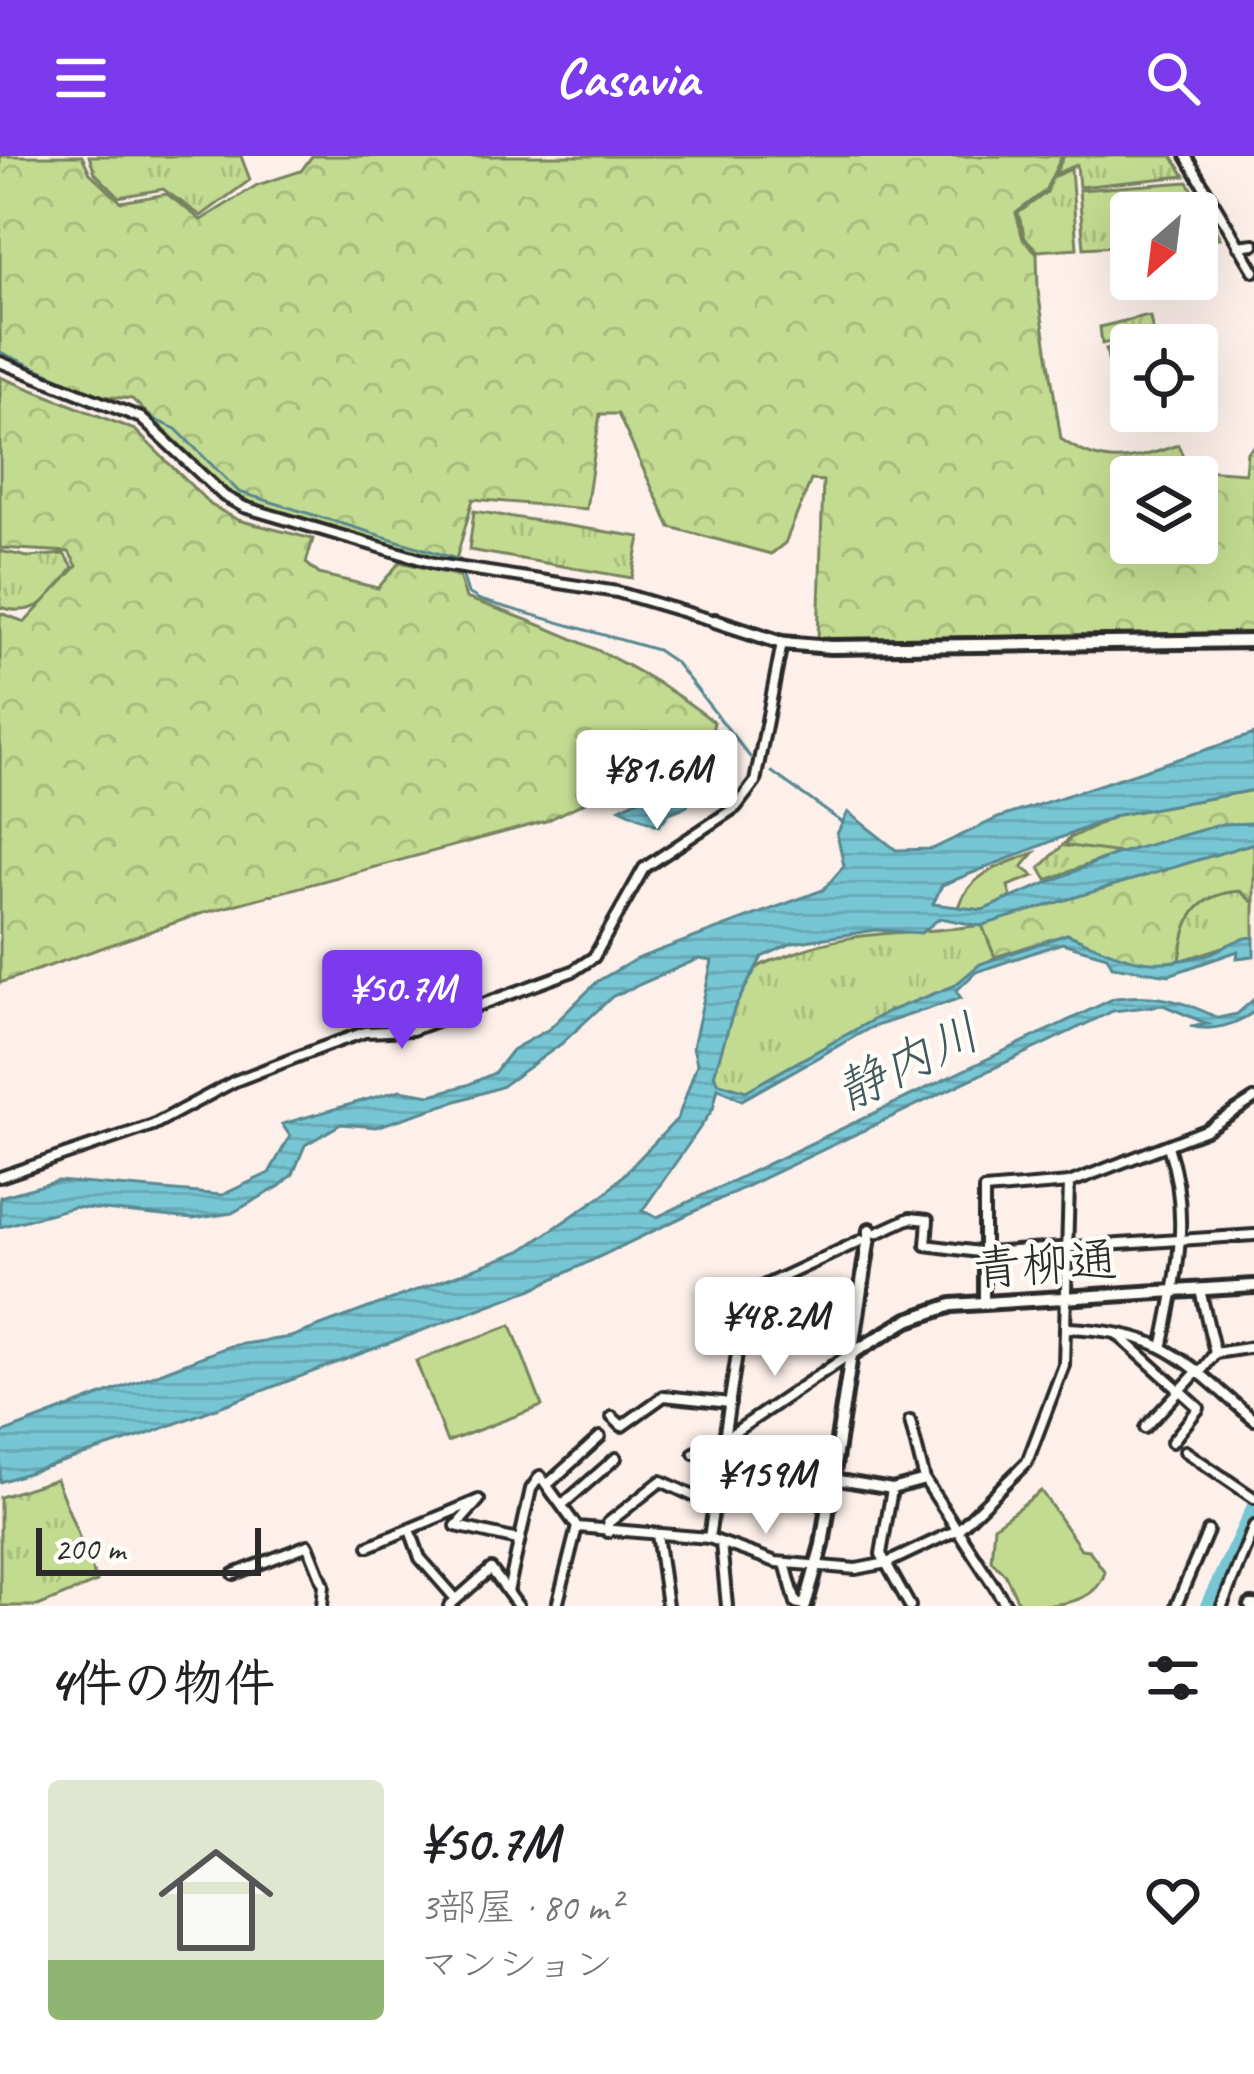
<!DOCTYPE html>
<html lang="ja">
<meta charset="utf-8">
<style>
body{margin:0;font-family:Caveat,"Klee One",sans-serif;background:#f2f2f2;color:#202124;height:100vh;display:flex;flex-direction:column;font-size:45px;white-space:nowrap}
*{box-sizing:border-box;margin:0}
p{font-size:39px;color:#757577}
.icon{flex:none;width:66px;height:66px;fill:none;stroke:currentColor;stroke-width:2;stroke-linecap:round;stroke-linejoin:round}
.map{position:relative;height:1450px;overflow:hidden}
.sheet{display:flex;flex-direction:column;background:#fff;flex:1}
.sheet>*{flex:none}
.needle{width:78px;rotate:208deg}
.buttons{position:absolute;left:1110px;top:36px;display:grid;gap:24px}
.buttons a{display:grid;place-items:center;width:108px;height:108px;border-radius:12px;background:#fff;box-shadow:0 12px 48px #0002;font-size:60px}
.scale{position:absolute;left:36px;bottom:30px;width:225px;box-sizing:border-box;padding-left:12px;border:6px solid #2b2b2b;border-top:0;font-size:33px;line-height:42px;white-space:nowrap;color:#2b2b2b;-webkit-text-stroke:9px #fdfcf7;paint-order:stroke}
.price{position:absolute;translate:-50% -102px;padding:0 27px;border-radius:12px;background:#fff;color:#222;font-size:39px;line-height:78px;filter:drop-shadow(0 3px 6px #0008)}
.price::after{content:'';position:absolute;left:50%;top:72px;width:36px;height:27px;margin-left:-18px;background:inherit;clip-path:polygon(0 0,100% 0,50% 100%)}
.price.active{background:#7c3aed;color:#fff}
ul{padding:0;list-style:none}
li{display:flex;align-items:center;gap:36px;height:300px;padding:0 48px}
li span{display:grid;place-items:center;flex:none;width:336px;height:240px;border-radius:12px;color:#555}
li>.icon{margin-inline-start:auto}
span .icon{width:144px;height:144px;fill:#fffc;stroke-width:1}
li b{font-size:51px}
h2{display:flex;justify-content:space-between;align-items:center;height:144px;padding:0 48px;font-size:51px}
header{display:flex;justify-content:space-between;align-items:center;height:156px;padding:0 48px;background:#7c3aed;color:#fff;font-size:54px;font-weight:600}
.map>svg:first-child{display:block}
</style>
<header><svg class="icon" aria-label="menu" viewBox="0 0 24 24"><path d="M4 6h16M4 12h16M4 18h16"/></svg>Casavia<svg class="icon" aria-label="search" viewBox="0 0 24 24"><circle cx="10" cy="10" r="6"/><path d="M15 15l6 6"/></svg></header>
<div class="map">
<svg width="1254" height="1450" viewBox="0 0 1254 1450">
<defs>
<pattern id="grass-tufts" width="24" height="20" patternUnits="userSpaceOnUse" patternTransform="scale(3)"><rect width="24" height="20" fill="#c3db91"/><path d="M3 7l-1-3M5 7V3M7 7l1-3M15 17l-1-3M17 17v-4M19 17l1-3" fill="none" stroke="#a8bc7d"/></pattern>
<pattern id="forest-crowns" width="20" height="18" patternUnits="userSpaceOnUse" patternTransform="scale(3)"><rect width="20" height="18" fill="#c3db91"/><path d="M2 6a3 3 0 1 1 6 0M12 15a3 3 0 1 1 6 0" fill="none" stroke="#a8bc7d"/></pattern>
<pattern id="water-rules" width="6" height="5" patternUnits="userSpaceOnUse" patternTransform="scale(3)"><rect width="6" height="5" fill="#77c6d4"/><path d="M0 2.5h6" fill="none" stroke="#67aab6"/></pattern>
</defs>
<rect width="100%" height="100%" fill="#fdf0eb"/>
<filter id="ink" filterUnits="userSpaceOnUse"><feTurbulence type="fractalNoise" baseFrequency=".00833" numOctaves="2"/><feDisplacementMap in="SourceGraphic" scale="24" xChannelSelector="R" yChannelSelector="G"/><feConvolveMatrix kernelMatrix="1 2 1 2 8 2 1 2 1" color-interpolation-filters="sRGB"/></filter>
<g filter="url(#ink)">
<g fill="url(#grass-tufts)" stroke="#77835e" stroke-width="3">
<path d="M89 0H241L250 24 201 60 163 33 119 41 95 17Z"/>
<path d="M1064 0H1172L1185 20 1079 31 1077 9 1055 18Z"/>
<path d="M1071 13 1077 92 1038 95 1025 82 1018 57 1047 36 1052 21Z"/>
<path d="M1188 26 1220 82 1197 84V57H1131V89L1084 92 1079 34Z"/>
<path d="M1144 160 1150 161 1153 176 1102 188 1100 171Z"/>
<path d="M474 355 640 381 632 422 469 394Z"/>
<path d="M0 395 28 401 64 398 73 411C54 441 36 463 0 451Z"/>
<path d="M1070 682 1068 690 1110 691 1129 699H1113L1047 724 1040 712Z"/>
<path d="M1034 697 1022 711 1034 720 1008 730 1011 741 983 754 959 752C968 718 1003 708 1034 697Z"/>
<path d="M1240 735 1254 747V781L1180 805C1184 763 1195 738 1240 735Z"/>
<path d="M982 769 995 801 954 830 887 856 746 935 719 927 714 919C724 886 731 840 755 814 762 806 778 803 789 799 858 771 911 780 982 769Z"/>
<path d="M56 1323 97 1426 38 1450H0V1341Z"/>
</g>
<g fill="url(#forest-crowns)" stroke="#77835e" stroke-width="3" fill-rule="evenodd">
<path d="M0 0H82L90 17 121 46 167 38 201 64 257 29 301 15 312 0H1062L1045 35 1016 57 1023 83 1037 97 1038 135 1061 283C1104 313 1131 305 1178 289L1189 313 1245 317 1247 296 1254 290V476L818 484 823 325 811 324 785 387 771 398 670 371 618 258H600L586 353 473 343 455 407 254 348 228 335 132 243 81 238 0 200ZM1131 321H1197V387H1131Z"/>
<path d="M0 221 135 274 211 349 238 364 313 383 306 407 319 418 378 432 400 406 459 420 466 442C555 472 639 507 714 566L712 576 699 591 546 665 200 758 0 827V457L25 466 77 410 69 396 0 392Z"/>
<path d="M1254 634V667C1210 669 1175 693 1133 697 1120 699 1085 691 1066 690L1070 682 1118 659Z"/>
<path d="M1254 687V747L1240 735C1195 738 1184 763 1180 805 1140 816 1104 794 1067 778L995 801 982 769Z"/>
</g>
<g fill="#c3db91" stroke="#77835e" stroke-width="3">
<path d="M1186 176 1192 189H1131V255H1161L1122 273 1106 193Z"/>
<path d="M511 1169 542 1250 447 1286 416 1205Z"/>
<path d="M1041 1335 1081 1393 1089 1394 1105 1416C1095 1450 1051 1450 1020 1450L1005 1418 991 1404 994 1370Z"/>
</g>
<g fill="url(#water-rules)" stroke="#598890" stroke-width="3">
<path d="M1254 578V634L1118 659 942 729 933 748 983 754 1113 699 1222 668 1254 667V687L980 770 940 762 921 777 876 774 793 787 762 801 734 853 714 919 719 927 746 935 887 856 954 830 980 808 1067 778C1124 802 1149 817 1211 797 1226 791 1237 782 1254 781V800L1237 802 1238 795 1169 819 1112 810 1107 800 1062 787 976 816 956 835 961 842 870 872 742 944 718 932 713 953 642 1055 657 1061 1115 842C1155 837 1182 844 1218 862L1237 858 1254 843V856C1234 869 1214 876 1190 870L1208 868 1163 849 1113 855 532 1133 145 1279 0 1326V1278L230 1190 291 1181 521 1095 607 1036 678 962 697 908 693 891 712 805 698 803 613 840 561 888 501 931 376 971 341 968 305 989 293 1018 280 1030 232 1057 193 1063 74 1051 0 1071V1041L58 1025 222 1039 269 1017 290 980 282 968 400 934 431 939 467 929 494 917 512 894 549 873 598 825 636 803 823 734 844 710 837 678 848 656 896 694 932 693 998 662Z"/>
<path d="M687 620 695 622 687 650 669 657 659 670 620 652Z"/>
</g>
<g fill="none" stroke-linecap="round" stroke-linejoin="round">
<g stroke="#598890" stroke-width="3">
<path d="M0 196 176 273 239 336 460 404"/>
<path d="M462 418 468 437 480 444 657 494 676 507 750 601"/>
<path d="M772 616 843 667"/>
</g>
<path stroke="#77c6d4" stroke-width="14" d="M1207 1450 1254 1350"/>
<defs>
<g id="minor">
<path d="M1186 0 1254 115"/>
<path d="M1238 90 1254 88"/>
<path d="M0 206 141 262 224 340 244 351 437 408 617 436 715 465"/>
<path d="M0 1021 153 969 235 925 323 891 365 876 412 874 573 815 594 801 644 712 736 651 755 626 782 487"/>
<path d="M877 1077 910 1062 928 1064 926 1089 986 1097 1254 1079"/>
<path d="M1200 1134 1215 1197"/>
<path d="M984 1145V1034L1069 1027 1206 974 1254 943"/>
<path d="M1067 1172C1167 1176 1182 1203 1254 1264"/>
<path d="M1117 1178 1199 1252 1172 1286"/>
<path d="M1163 1188C1177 1119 1191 1058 1168 990"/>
<path d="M1199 1218 1215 1197 1254 1191"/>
<path d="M612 1261 622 1270 664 1240 730 1247"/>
<path d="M910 1265 925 1324 1007 1450"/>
<path d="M1145 1272 1197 1216"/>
<path d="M1185 1295 1254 1342"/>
<path d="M694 1297 723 1284 850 1198"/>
<path d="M833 1323 892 1333 925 1324"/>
<path d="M547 1329 600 1281"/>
<path d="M892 1333 881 1398 910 1450"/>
<path d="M562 1349 616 1302"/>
<path d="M410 1374 420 1402 456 1443"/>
<path d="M608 1376V1367L661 1325 713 1349"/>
<path d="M657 1378 667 1450"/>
<path d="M709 1382 746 1138 862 1084"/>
<path d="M721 1387 727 1450"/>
<path d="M369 1390 479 1344 456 1370 518 1384"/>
<path d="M785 1407 796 1447 805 1449"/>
<path d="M234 1418 308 1389 324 1429 322 1450"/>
<path d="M508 1436 531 1333 540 1320 577 1371 709 1382 776 1406 856 1413 887 1407 959 1373 1027 1306 1064 1209 1069 1027"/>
<path d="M449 1450 491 1413 518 1450"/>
<path d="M557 1450 577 1371"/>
<path d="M1176 1450 1208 1375"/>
<path d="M1222 1450 1254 1370"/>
</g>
<g id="tertiary">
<path d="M715 465 782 487 831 491 1254 485"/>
<path d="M851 1198 908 1164 952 1149 1254 1130"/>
<path d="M805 1450 822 1389 870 1074"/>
<path d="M1251 1450H1254"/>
</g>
</defs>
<use href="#minor" stroke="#2b2b2b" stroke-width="16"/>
<use href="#tertiary" stroke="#2b2b2b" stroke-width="20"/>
<use href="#minor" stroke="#fdfcf7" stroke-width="8"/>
<use href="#tertiary" stroke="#fdfcf7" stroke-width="10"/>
</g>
</g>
<g text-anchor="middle" stroke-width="9" stroke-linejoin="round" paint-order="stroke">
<g font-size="48" fill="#2b2b2b" stroke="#fdfcf7">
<text transform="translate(1045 1107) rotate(-4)" y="17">青柳通</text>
</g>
<g font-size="51" font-style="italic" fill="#425a5e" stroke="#fdfcf7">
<text transform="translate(907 905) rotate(-26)" y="18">静内川</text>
</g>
</g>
</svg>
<div class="buttons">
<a><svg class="needle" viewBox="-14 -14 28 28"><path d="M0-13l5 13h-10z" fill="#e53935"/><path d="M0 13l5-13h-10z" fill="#757577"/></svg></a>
<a><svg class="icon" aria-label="locate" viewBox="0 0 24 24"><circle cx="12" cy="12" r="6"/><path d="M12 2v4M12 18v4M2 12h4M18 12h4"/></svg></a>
<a><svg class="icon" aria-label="layers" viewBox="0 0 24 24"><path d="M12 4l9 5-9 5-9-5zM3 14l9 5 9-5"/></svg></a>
</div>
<div class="scale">200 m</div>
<b class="price" style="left:657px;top:676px">¥81.6M</b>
<b class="price active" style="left:402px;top:896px">¥50.7M</b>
<b class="price" style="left:775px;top:1223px">¥48.2M</b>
<b class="price" style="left:766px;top:1381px">¥159M</b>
</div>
<section class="sheet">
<h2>4件の物件<svg class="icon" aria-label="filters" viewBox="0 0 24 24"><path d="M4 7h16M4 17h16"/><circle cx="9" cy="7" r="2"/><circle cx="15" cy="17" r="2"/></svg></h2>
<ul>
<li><span style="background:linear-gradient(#dfe7d0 75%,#8fb573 0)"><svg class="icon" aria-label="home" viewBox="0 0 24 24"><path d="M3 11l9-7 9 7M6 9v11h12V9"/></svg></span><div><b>¥50.7M</b><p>3部屋 · 80 m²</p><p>マンション</p></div><svg class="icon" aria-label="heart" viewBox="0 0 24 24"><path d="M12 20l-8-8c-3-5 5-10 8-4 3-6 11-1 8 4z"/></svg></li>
</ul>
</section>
